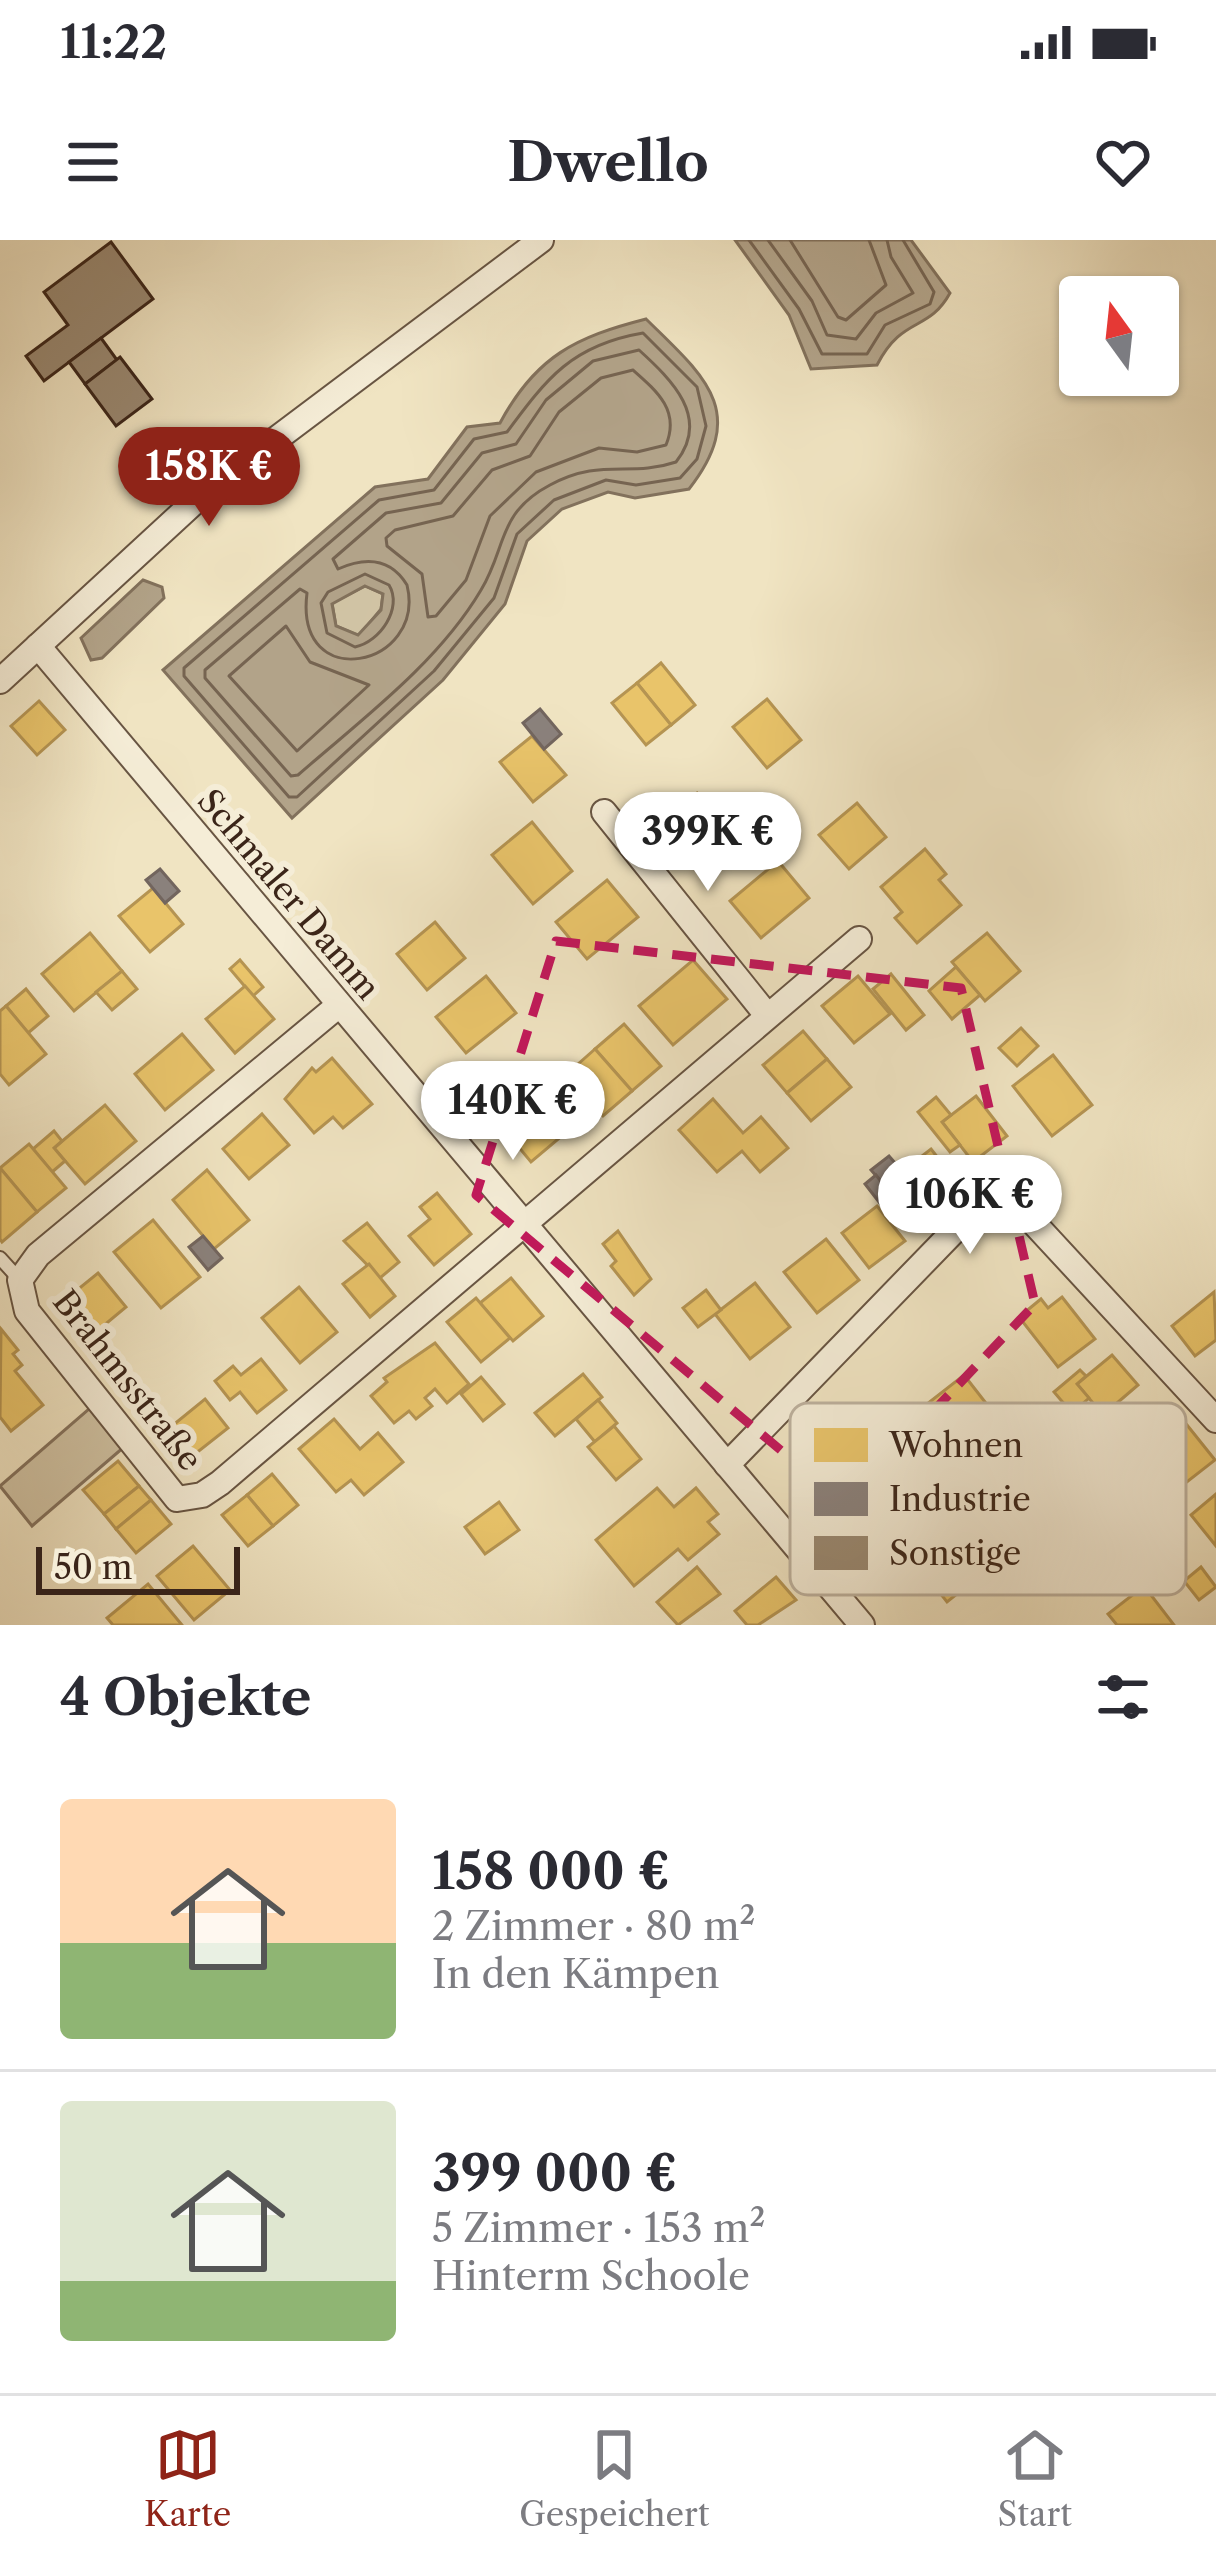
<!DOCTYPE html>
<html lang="de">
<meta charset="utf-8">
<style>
body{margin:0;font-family:"Libre Caslon Text",serif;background:#f7f7f7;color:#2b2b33;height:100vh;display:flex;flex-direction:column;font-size:45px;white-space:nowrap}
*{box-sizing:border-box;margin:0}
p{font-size:39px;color:#7c7c81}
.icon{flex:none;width:66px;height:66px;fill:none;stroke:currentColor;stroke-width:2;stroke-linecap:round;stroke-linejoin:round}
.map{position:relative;height:1385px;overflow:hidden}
.drawer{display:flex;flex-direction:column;background:#fff;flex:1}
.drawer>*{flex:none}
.needle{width:78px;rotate:345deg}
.fabs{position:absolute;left:1059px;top:36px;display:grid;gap:24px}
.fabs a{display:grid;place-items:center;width:120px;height:120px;border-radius:12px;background:#fff;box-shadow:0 3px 9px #0004;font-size:60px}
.scale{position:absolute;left:36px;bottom:30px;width:204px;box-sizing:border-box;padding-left:12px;border:6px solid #3b2519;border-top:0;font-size:33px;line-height:42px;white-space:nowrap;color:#3b2519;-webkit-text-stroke:9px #f5edd7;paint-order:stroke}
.price{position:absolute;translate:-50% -102px;padding:0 27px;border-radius:42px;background:#fff;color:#222;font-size:39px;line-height:78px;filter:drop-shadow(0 3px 6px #0008)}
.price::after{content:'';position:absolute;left:50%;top:72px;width:36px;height:27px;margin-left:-18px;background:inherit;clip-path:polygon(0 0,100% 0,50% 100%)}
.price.on{background:#8f2418;color:#fff}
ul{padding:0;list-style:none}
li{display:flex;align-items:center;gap:36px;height:300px;padding:0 60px}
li+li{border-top:3px solid #e1e1e2}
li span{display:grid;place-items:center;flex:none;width:336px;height:240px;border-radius:12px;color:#555}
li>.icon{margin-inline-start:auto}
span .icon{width:144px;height:144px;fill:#fffc;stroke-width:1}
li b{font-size:51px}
h2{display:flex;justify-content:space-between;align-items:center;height:144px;padding:0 60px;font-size:51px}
.status{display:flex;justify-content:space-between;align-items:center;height:84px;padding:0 60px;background:#fff;direction:ltr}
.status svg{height:33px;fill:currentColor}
header{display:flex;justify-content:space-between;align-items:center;height:156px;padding:0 60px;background:#fff;font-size:54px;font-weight:700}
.tabs{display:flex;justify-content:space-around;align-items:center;height:168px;border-top:3px solid #e1e1e2;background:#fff;font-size:33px;color:#7c7c81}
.tabs a{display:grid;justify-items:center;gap:6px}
.tabs .on{color:#8f2418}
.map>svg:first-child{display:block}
</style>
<div class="status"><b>11:22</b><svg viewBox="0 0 49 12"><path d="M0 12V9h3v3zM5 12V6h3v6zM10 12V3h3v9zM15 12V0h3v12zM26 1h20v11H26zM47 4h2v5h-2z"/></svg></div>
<header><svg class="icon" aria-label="menu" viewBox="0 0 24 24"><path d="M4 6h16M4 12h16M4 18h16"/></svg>Dwello<svg class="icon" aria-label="heart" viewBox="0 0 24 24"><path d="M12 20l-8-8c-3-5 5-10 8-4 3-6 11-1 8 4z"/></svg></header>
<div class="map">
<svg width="1216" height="1385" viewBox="0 0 1216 1385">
<rect width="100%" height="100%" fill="#f0e4c2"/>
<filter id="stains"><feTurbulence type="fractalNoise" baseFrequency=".00167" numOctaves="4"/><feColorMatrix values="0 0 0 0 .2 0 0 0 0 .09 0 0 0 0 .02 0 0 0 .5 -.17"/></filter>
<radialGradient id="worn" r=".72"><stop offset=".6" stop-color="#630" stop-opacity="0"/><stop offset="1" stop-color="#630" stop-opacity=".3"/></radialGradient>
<g fill="#d1c4a5" stroke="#86745f" stroke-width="3">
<path d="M365 346 383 354 381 369 359 396 336 386 332 363Z"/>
<path d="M90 1168 124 1207 32 1286 0 1246Z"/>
</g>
<g fill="#b2a389" stroke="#82715c" stroke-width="3" fill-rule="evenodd">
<path d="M735 0H911L950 53C928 93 903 75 877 125L811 129 789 75Z"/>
<path d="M646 79C703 135 750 171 689 249L635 258 608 252 562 269 527 301 505 364 443 440 292 578 163 430 375 247 428 239 467 187 500 183C536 116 576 97 646 79ZM365 346 383 354 381 370 358 395 336 386 332 364Z"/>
<path d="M143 340 162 347 164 358 102 418 91 420 81 398Z"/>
</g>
<g fill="#e9c46a" stroke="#b59452" stroke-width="3">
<path d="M661 423 695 465 671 485 637 443Z"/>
<path d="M637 443 671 485 646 505 612 463Z"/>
<path d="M767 459 801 500 767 528 733 487Z"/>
<path d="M39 461 65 490 37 515 11 486Z"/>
<path d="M532 496 566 535 533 562 500 522Z"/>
<path d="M697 553 731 594 700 620 666 579Z"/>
<path d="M857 563 886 597 849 629 819 595Z"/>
<path d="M532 582 572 631 533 664 492 615Z"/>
<path d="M925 609 946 634 939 640 961 665 917 703 895 678 902 672 881 647Z"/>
<path d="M778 621 809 658 761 698 730 661Z"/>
<path d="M607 640 638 677 587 719 556 682Z"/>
<path d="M153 648 183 684 150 712 119 676Z"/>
<path d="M435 682 465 718 427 750 397 714Z"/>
<path d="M90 693 122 731 74 771 42 734Z"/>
<path d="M987 693 1020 731 985 761 952 722Z"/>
<path d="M240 720 263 747 253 756 230 729Z"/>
<path d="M693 720 727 759 673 805 639 766Z"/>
<path d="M956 727 980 755 952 779 929 751Z"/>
<path d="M122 731 137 749 112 770 96 752Z"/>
<path d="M891 734 924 775 906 790 873 749Z"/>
<path d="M486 736 516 773 466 813 436 777Z"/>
<path d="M858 736 890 774 854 803 822 766Z"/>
<path d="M245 746 274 779 235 813 206 779Z"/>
<path d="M26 749 48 776 28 793 6 766Z"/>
<path d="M6 766 46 814 9 845 0 834V771Z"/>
<path d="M624 784 661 826 632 851 595 809Z"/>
<path d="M1021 788 1038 806 1017 826 999 808Z"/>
<path d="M803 791 827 819 787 853 763 825Z"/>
<path d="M182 794 213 830 165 870 135 834Z"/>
<path d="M595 809 632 851 603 876 567 834Z"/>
<path d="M1053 815 1092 865 1052 896 1013 846Z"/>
<path d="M332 818 372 864 343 888 333 877 314 893 285 859 312 828 316 832Z"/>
<path d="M827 819 851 847 811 881 787 853Z"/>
<path d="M535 835 576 884 531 922 507 893 519 883 502 863Z"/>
<path d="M976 856 1007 896 973 922 942 882Z"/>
<path d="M936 857 951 875 942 882 960 905 950 912 918 872Z"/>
<path d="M713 859 743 893 761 877 788 908 760 932 742 911 717 932 679 890Z"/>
<path d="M105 865 136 901 85 944 54 908Z"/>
<path d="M262 874 289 905 249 939 223 909Z"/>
<path d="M54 891 62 901 54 908 65 921 52 932 33 909Z"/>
<path d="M29 904 66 948 37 972 0 928Z"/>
<path d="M931 909 963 950 925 981 892 939Z"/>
<path d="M0 928 37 972 2 1002 0 999Z"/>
<path d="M207 930 249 980 214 1009 173 960Z"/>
<path d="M437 953 471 994 434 1025 409 996 430 979 420 967Z"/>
<path d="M877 966 905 1001 869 1028 842 993Z"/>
<path d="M153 980 200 1037 161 1068 114 1012Z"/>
<path d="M367 983 399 1022 380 1038 344 1001Z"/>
<path d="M618 991 651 1039 634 1055 611 1026 616 1021 603 1004Z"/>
<path d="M826 999 859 1040 817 1073 784 1032Z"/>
<path d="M369 1024 395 1056 370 1077 343 1044Z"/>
<path d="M98 1033 126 1067 84 1102 55 1068Z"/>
<path d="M511 1038 543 1076 513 1101 480 1063Z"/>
<path d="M755 1043 790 1087 750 1119 715 1074Z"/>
<path d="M299 1047 337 1092 300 1123 262 1078Z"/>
<path d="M706 1050 721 1070 698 1087 683 1068Z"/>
<path d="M1214 1052 1216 1100 1195 1116 1172 1086Z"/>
<path d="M1062 1057 1095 1099 1058 1127 1019 1077 1041 1059 1048 1068Z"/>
<path d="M476 1058 510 1098 481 1122 447 1082Z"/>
<path d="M1 1089 18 1110 13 1114 22 1125 15 1131 43 1165 11 1191 0 1177Z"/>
<path d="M435 1103 469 1144 447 1163 435 1149 425 1158 432 1166 416 1179 409 1171 394 1183 371 1156 387 1142 384 1138Z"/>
<path d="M1112 1115 1138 1145 1103 1175 1077 1144Z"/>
<path d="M261 1119 286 1150 257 1173 240 1152 230 1160 215 1141 233 1126 241 1135Z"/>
<path d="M1080 1130 1086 1136 1077 1144 1089 1158 1072 1173 1054 1152Z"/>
<path d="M583 1134 602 1157 555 1196 535 1173Z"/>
<path d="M964 1135 1003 1185 967 1214 927 1164Z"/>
<path d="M481 1137 504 1164 483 1181 461 1154Z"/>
<path d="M205 1159 228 1188 190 1218 167 1190Z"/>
<path d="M598 1160 617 1183 595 1202 576 1179Z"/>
<path d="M1179 1175 1215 1220 1174 1252 1166 1243 1154 1253 1128 1220Z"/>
<path d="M334 1179 360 1209 378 1193 403 1222 364 1255 351 1240 336 1252 299 1209Z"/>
<path d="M614 1186 641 1219 616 1240 588 1207Z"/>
<path d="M118 1221 139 1246 104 1274 83 1250Z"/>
<path d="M272 1234 298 1265 273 1286 247 1255Z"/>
<path d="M139 1246 151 1260 116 1289 104 1274Z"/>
<path d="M657 1248 674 1267 696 1248 718 1274 708 1282 719 1294 688 1320 678 1309 634 1346 596 1300Z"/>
<path d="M1216 1254V1306L1191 1275Z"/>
<path d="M247 1255 273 1286 248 1306 222 1275Z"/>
<path d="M151 1260 171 1284 136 1313 116 1289Z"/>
<path d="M499 1262 519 1290 485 1314 465 1287Z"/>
<path d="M962 1288 992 1326 947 1362 917 1324Z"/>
<path d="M193 1306 230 1350 194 1380 157 1336Z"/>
<path d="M697 1327 720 1354 678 1385 657 1362Z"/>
<path d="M1201 1327 1216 1347 1199 1360 1184 1341Z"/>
<path d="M776 1337 796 1360 758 1385H747L735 1371Z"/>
<path d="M148 1344 182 1385H113L107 1378Z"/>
<path d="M1144 1346 1174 1385H1117L1108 1374Z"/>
</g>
<g fill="#8a817c" stroke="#72655e" stroke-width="3">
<path d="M540 469 561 494 544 509 523 483Z"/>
<path d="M160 629 179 651 165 663 146 640Z"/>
<path d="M889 916 902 931 884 945 871 930Z"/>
<path d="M876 935 897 962 886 971 865 944Z"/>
<path d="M203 996 222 1018 208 1030 189 1007Z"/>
</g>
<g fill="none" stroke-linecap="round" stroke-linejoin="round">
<g stroke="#766451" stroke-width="3">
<path d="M749 0 799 69 822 114H867L885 85 930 64 934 52 903 0"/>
<path d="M768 0 812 61 827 95 856 99 876 73 913 53 891 17 887 0"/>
<path d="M790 0 838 77 846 80 886 45 869 0"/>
<path d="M643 93 697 147 706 186 697 219 680 238 636 245 606 240 554 260 517 294 494 358 434 431 297 557H289L184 436V428L379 260 434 250 474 199 507 192C547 138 572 105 643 93Z"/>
<path d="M639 110C672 140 711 178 676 222 629 238 602 217 550 245 497 273 507 307 481 350 438 423 361 480 298 535L291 536 205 438V430L300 349 307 353C294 456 427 427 407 345 390 317 365 317 338 329L333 319 386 273 441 263 482 213 516 204 546 160 593 121Z"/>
<path d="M633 130C658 152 680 171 666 205L637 212 599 208 536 232 490 276 466 340 436 376 428 377 422 334 387 306 386 298 395 290 453 276 492 230 530 216 559 172 601 138Z"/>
<path d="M365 334 389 345C403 368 380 402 355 407L327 393 321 363 328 352Z"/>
<path d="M286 386 310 422 369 445 297 511 229 436Z"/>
</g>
</g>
<g fill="#998871" stroke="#3b2519" stroke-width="3">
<path d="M111 2 153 59 44 141 26 116 68 85 44 52Z"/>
<path d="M101 98 117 120 85 144 69 122Z"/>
<path d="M120 117 152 159 116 186 85 144Z"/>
</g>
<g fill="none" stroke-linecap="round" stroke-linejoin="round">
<defs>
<g id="service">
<path d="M0 1018 19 1039"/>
<path d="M839 1358 949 1256"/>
</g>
<g id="minor">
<path d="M38 406 862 1385"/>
<path d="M0 441 203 254 541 0"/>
<path d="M604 572 766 774"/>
<path d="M339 765 38 1015 20 1040 27 1071 177 1259 202 1255 220 1243 859 699"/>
<path d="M727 1225 956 989 981 971 1003 964 1032 981 1216 1180"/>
</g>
</defs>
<use href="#service" stroke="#685543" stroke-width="16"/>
<use href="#minor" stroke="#685543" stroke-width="28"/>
<use href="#service" stroke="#f5edd7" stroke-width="12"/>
<use href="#minor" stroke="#f5edd7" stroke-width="24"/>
</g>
<path fill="none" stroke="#c2185b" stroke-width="9" stroke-dasharray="24 15" stroke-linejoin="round" d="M556 701 961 748 1035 1064 845 1264 476 955Z"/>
<g text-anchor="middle" stroke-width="12" stroke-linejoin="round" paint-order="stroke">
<g font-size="33" fill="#3b2519" stroke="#f5edd7">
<text transform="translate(289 654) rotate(50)" y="12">Schmaler Damm</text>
<text transform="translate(128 1140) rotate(52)" y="12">Brahmsstraße</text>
</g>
</g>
<rect x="790" y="1163" width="396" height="192" rx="18" fill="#f5edd7" stroke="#bdb19e" stroke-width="3"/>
<rect x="814" y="1188" width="54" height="34" fill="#e9c46a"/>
<rect x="814" y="1242" width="54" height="34" fill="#8a817c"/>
<rect x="814" y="1296" width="54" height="34" fill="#998871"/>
<g font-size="33" fill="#3b2519">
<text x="889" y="1217">Wohnen</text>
<text x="889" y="1271">Industrie</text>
<text x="889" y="1325">Sonstige</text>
</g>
<rect width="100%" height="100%" filter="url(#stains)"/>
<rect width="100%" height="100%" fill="url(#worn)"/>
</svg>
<div class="fabs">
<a><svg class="needle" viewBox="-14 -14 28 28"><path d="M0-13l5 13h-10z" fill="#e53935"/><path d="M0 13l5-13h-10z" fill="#7c7c81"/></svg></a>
</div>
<div class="scale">50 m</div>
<b class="price on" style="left:209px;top:289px">158K €</b>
<b class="price" style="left:708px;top:654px">399K €</b>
<b class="price" style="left:513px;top:923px">140K €</b>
<b class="price" style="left:970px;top:1017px">106K €</b>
</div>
<section class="drawer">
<h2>4 Objekte<svg class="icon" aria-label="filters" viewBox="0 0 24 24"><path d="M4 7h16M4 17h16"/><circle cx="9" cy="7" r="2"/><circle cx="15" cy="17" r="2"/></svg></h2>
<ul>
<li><span style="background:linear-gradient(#ffd9b3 60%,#8fb573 0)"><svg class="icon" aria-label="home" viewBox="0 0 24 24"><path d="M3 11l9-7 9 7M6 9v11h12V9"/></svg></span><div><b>158 000 €</b><p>2 Zimmer · 80 m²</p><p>In den Kämpen</p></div></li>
<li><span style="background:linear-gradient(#dfe7d0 75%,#8fb573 0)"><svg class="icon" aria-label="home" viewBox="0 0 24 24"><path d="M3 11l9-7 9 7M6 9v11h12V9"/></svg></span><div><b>399 000 €</b><p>5 Zimmer · 153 m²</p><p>Hinterm Schoole</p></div></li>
</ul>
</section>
<nav class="tabs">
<a class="on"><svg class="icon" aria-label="map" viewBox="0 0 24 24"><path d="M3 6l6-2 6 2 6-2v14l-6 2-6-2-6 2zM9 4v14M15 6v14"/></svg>Karte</a>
<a><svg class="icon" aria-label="saved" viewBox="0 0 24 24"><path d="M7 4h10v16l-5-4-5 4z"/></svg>Gespeichert</a>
<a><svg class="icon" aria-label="home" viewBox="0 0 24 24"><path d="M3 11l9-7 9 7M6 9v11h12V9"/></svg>Start</a>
</nav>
